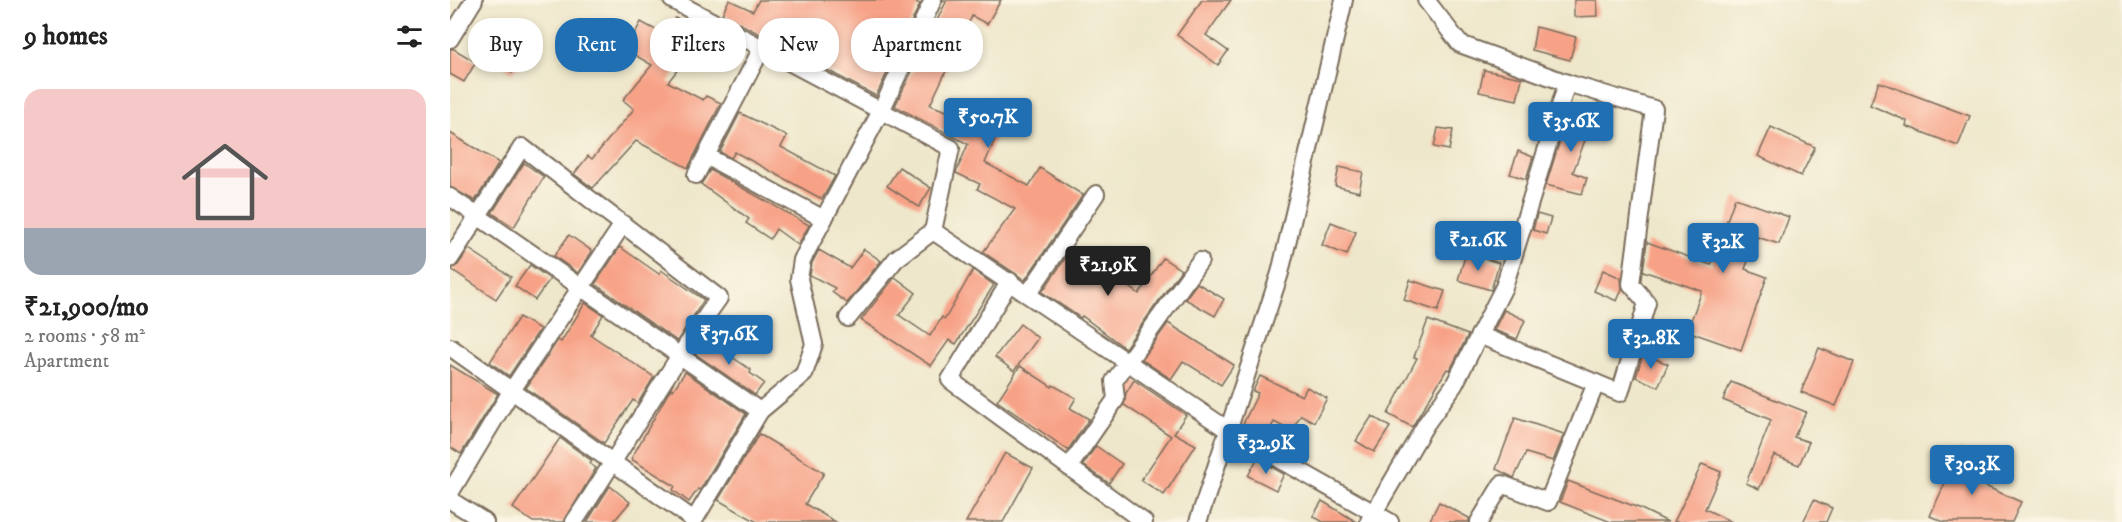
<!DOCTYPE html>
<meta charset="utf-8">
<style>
body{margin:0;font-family:"IM FELL DW Pica",serif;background:#f2f2f2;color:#222;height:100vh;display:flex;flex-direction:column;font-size:22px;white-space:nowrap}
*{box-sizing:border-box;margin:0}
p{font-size:20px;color:#767676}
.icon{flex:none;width:33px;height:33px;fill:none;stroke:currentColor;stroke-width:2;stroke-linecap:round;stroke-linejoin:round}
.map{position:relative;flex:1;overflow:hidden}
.sheet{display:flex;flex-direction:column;background:#fff;width:450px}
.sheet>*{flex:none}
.banner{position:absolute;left:18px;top:18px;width:570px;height:54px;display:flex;gap:12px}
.price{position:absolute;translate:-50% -51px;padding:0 14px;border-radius:6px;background:#1f6fb2;color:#fff;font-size:20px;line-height:39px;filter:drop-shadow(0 2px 3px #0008)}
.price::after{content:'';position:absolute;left:50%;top:36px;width:18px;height:14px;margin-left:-9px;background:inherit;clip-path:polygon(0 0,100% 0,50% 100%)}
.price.active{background:#222;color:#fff}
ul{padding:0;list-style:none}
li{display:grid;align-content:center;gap:12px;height:318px;padding:0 24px}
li+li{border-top:2px solid #e0e0e0}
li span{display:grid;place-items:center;height:186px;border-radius:18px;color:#555}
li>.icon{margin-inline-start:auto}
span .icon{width:108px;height:108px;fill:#fffc;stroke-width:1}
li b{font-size:26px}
h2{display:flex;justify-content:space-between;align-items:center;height:72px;padding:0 24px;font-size:26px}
.pill{padding:0 21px;border-radius:24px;background:#fff;box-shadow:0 3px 9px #0003;font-size:21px;line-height:54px}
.pill.active{background:#1f6fb2;color:#fff}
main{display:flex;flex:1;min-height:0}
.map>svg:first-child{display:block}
</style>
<main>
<section class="sheet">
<h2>9 homes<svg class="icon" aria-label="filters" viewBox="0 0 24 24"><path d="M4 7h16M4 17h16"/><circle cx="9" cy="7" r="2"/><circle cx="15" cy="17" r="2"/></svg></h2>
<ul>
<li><span style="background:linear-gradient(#f6c9c9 75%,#9aa5b1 0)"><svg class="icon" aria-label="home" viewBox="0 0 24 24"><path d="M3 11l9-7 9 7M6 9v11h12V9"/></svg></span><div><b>₹21,900/mo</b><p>2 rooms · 58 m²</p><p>Apartment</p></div></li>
</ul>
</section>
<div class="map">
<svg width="1672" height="522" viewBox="0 0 1672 522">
<rect width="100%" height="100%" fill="#fcf5e5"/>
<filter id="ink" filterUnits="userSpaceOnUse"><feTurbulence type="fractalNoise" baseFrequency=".0167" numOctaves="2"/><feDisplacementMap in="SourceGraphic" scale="12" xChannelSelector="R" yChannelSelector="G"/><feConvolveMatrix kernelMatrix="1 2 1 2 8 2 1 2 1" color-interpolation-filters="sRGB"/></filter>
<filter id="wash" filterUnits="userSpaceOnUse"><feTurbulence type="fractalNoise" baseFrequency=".008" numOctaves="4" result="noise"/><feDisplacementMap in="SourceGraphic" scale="24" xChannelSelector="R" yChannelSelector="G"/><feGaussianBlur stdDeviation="1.35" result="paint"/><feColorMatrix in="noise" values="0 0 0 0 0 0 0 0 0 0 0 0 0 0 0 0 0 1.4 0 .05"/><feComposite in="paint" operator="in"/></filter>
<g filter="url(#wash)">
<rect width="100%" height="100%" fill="#eee7cb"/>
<g id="blocks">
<g fill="#f7a287">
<path d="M279 0 303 11 309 0H462L470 4 426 96 272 14Z"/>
<path d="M493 0H551L537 24 522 16 480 105 513 117 510 123 545 139 535 163 579 186 590 168 633 195 575 280 533 252 565 209 527 189 530 184 506 173 518 144 445 106 496 2Z"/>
<path d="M752 0H781L756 35 778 51 768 65 727 35Z"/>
<path d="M1124 0H1147L1148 16 1124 17Z"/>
<path d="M225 18 280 43 264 70 239 55 218 82 253 100 256 96 271 103 238 168 186 141 143 188 124 174 138 156 142 159 184 109 173 100 202 65 176 50 191 22 217 36Z"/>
<path d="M1086 27 1126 37 1120 60 1082 50Z"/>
<path d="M62 30 69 36 72 33 86 44 62 73 41 56Z"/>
<path d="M0 49H4L26 62 14 82 0 74Z"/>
<path d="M1034 70 1072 78 1067 100 1029 92Z"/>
<path d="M1429 82 1520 116 1508 146 1456 126 1457 121 1420 105Z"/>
<path d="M1120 108 1145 114 1123 172 1137 178 1132 194 1096 185Z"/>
<path d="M290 113 337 136 331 147 385 176 372 199 285 152 281 158 270 152Z"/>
<path d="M1321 127 1365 147 1351 176 1308 156Z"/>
<path d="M988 128 1003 130 999 150 984 147Z"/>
<path d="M0 133 49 163 25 201 0 187Z"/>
<path d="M1068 151 1083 157 1076 179 1060 174Z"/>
<path d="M74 163 94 177 64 227 42 213Z"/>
<path d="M449 167 481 188 469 207 437 186Z"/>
<path d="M889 167 913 172 909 192 885 186Z"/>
<path d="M260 170 359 225 348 245 326 229 320 239 296 223 299 219 251 184Z"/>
<path d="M1285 198 1339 217 1329 244 1307 237 1295 269 1317 277 1291 350 1237 331 1252 291 1193 271 1197 242 1261 265Z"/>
<path d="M1087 214 1101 218 1096 234 1083 230Z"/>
<path d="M881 222 906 232 897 255 872 245Z"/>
<path d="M119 235 142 251 128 273 104 256Z"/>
<path d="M170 247 209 274 211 270 254 300 227 341 145 284Z"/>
<path d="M19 249 61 277 46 299 1 269 8 265Z"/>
<path d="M414 249 431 261 397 303 382 292 385 288 360 275 362 263 369 250 400 268Z"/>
<path d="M619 253 668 286 672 281 689 294 713 258 731 270 675 348 632 316 631 318 592 292Z"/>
<path d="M1016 253 1049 263 1041 290 1008 280Z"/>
<path d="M80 265 100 279 85 300 65 286Z"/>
<path d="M523 270 544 285 506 344 499 340 481 366 411 320 445 277 466 293 449 315 480 336 492 317 495 319Z"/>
<path d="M1153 270 1171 278 1172 289 1167 301 1144 291Z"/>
<path d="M960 280 995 291 988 311 954 300Z"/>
<path d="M747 283 774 299 765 316 735 299Z"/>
<path d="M135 303 153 315 141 335 204 377 188 403 183 400 154 443 76 388 108 340 111 342Z"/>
<path d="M1054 310 1075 320 1067 339 1044 330Z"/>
<path d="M69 317 90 329 59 376 40 362Z"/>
<path d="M978 320 1018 335 1000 370 997 369 962 427 938 414 967 358 964 357Z"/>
<path d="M718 323 784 365 771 385 733 361 721 379 692 360Z"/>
<path d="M570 324 588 338 564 371 545 357Z"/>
<path d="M254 338 301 370 300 373 314 383 305 395 244 353Z"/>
<path d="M1369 348 1404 362 1386 406 1351 392Z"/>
<path d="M1193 354 1218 364 1208 387 1186 377Z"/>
<path d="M0 365 48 394 11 454 0 447Z"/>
<path d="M570 366 602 387 603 385 626 398 620 408 639 419 618 450 547 401Z"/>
<path d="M235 372 296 414 250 490 248 489 239 502 223 490 225 486 181 459 221 388 223 390Z"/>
<path d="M810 376 852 396 857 387 877 398 864 422 851 415 841 431 824 422 815 439 792 426 808 393 803 391Z"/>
<path d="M684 380 736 415 724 433 746 445 714 495 691 480 721 436 674 405 676 393Z"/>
<path d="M1281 382 1356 412 1344 437 1359 442 1349 465 1324 455 1309 489 1296 483 1321 420 1273 400Z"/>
<path d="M922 416 940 427 924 452 906 441Z"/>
<path d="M1065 418 1114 434 1103 461 1076 453 1064 478 1046 469Z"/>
<path d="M309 434 374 473 355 504 386 522H307L268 500Z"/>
<path d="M110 438 142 461 140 464 146 468 114 522H83L63 508Z"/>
<path d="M646 446 672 464 659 483 633 465Z"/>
<path d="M1510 450 1535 461 1526 482 1571 502 1562 522H1494L1480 516Z"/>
<path d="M555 453 583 468 553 522H516Z"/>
<path d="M807 459 834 474 826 490 798 476Z"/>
<path d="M1252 464 1271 472 1255 509 1282 522H1224Z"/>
<path d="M1118 481 1189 508 1218 522H1161L1110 502Z"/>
<path d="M160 486 180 502 163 522H137Z"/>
<path d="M1364 500 1382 508 1376 522H1353Z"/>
<path d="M872 501 907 522H873L863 516Z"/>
<path d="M989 502 1019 518V522H979Z"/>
</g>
</g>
</g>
<g filter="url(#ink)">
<use href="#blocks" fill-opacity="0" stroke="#7a6c5b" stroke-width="1.5"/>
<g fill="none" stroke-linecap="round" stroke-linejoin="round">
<defs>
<g id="street">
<path d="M222 0 501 148 483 231 446 259 398 318"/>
<path d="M976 0 1010 44 1117 83 1204 109 1181 284 1197 303 1170 393 1029 335"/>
<path d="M0 39 24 0"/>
<path d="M258 157 374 219"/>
<path d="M246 175 312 48"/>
<path d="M0 197 310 411"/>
<path d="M483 231 778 430 940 522"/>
<path d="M0 259 72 147 269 298C217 370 174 448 124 522"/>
<path d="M560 281 500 380 694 522"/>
<path d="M578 294 646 194"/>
<path d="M0 347 244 520"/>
<path d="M619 467 666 399 664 381 750 261"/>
<path d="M0 493 62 390 173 224"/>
<path d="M0 500 35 522"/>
<path d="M919 521 976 424 1004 385 1054 287 1117 83"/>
<path d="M243 522 310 411 354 374 364 344 349 279 352 260 431 111 483 0"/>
<path d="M748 522 830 273 894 0"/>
<path d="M1029 522 1052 484 1098 502 1146 383"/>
</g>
</defs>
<use href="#street" stroke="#7a6c5b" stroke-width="20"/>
<use href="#street" stroke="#fff" stroke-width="16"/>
</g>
</g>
</svg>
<b class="price" style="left:538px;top:149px">₹50.7K</b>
<b class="price" style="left:1121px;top:153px">₹35.6K</b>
<b class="price" style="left:1028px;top:272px">₹21.6K</b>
<b class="price" style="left:1273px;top:274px">₹32K</b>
<b class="price active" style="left:658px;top:297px">₹21.9K</b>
<b class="price" style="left:279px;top:366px">₹37.6K</b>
<b class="price" style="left:1201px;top:370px">₹32.8K</b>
<b class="price" style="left:816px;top:475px">₹32.9K</b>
<b class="price" style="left:1522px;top:496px">₹30.3K</b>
<div class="banner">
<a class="pill">Buy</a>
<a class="pill active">Rent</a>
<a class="pill">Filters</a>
<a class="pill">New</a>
<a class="pill">Apartment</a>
</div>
</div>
</main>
